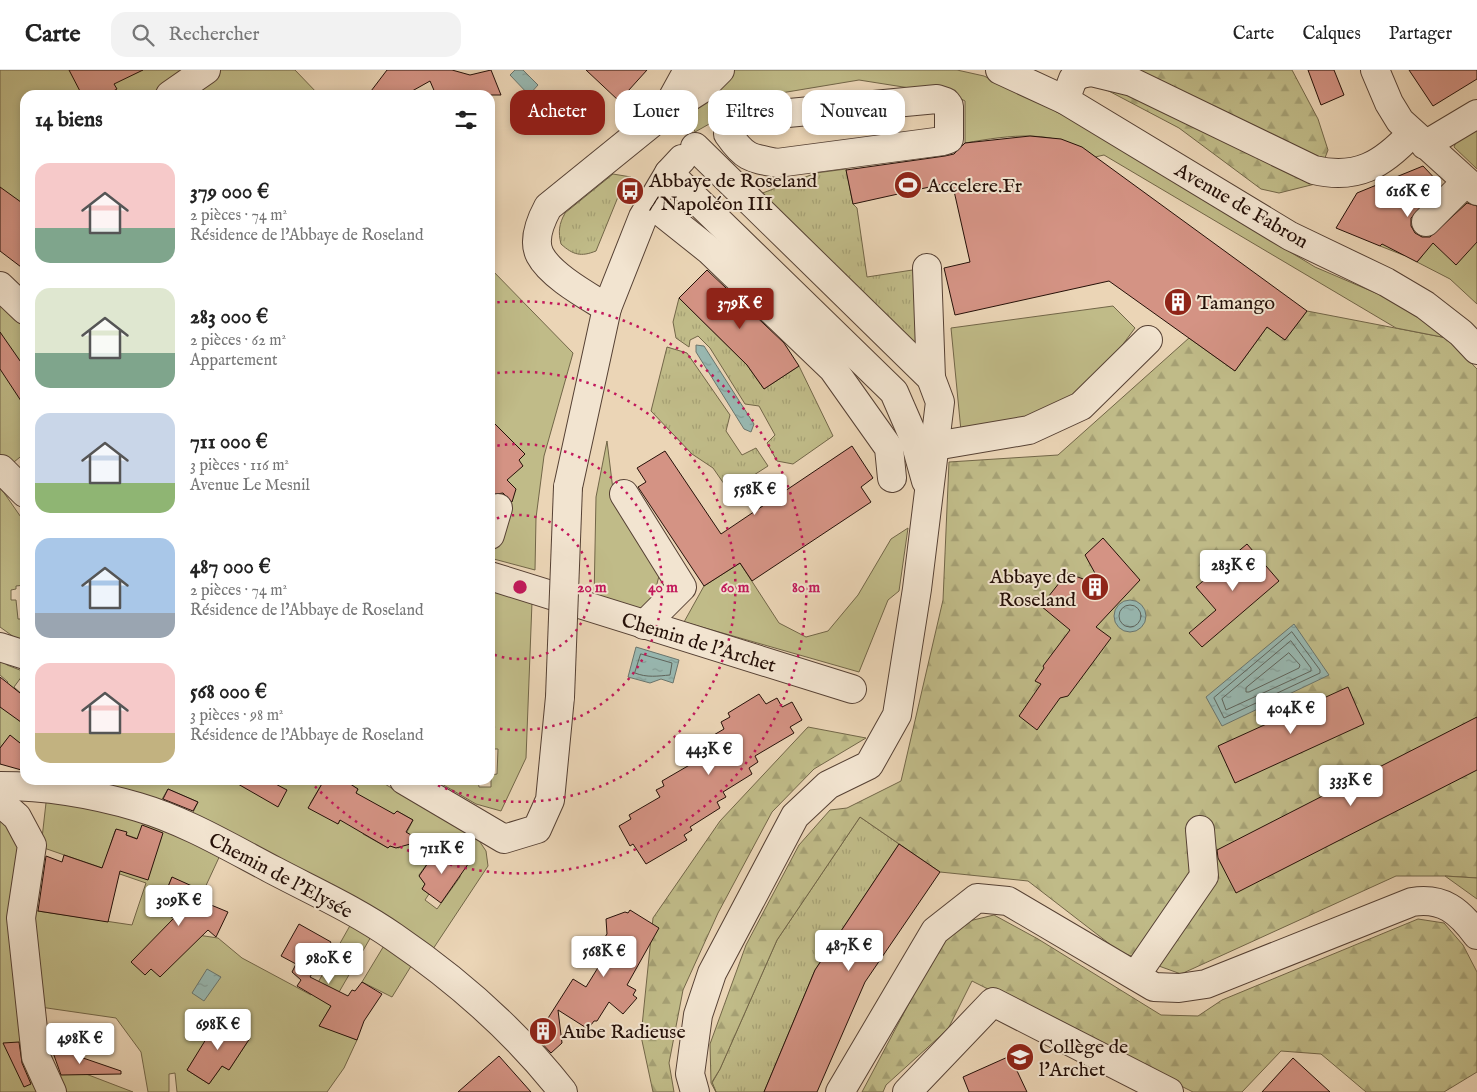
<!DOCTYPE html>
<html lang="fr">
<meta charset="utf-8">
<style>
body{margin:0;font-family:"IM FELL English",serif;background:#f2f2f2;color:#222;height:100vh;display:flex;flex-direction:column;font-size:19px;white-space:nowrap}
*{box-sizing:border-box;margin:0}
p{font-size:16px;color:#767676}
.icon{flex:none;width:28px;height:28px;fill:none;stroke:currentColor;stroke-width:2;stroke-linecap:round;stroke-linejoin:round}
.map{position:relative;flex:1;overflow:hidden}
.details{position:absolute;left:20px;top:20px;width:475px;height:695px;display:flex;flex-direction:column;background:#fff;border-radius:15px;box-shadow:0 2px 8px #0003}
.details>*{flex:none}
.guide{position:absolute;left:510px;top:20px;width:475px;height:45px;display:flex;gap:10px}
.price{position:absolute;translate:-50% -42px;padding:0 11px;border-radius:5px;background:#fff;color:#222;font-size:16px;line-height:32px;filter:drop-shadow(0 1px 2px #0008)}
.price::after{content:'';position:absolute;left:50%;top:30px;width:15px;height:11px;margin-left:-8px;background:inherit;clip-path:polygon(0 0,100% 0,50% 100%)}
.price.current{background:#8f2418;color:#fff}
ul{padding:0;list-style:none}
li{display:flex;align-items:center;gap:15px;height:125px;padding:0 15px}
li span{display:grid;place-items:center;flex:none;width:140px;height:100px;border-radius:15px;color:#555}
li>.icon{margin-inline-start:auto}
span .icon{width:60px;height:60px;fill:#fffc;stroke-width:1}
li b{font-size:21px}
h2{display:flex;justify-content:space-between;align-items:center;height:60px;padding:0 15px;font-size:21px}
.tag{padding:0 18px;border-radius:15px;background:#fff;box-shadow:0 2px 8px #0003;font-size:18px;line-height:45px}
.tag.current{background:#8f2418;color:#fff}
header{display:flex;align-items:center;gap:30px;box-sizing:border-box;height:70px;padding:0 25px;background:#fff;border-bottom:1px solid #e0e0e0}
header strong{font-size:24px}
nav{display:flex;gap:28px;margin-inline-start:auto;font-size:18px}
.search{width:350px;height:45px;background:#f2f2f2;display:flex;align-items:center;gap:12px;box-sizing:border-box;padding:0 18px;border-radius:15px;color:#767676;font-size:19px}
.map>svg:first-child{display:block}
</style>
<header>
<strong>Carte</strong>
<div class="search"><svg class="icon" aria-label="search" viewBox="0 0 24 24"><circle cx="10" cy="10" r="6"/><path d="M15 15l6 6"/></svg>Rechercher</div>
<nav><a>Carte</a><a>Calques</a><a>Partager</a></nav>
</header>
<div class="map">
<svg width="1477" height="1022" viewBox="0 0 1477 1022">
<defs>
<pattern id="grass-tufts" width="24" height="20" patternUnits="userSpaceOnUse" patternTransform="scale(1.25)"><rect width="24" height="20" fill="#c0bb88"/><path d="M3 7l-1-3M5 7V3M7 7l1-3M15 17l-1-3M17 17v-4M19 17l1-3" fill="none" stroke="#a5a074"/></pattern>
<pattern id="forest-firs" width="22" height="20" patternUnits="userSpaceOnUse" patternTransform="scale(1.25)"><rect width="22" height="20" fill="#c0bb88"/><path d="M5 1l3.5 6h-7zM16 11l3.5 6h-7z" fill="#a5a074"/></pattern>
<pattern id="water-ripples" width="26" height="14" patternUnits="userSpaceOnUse" patternTransform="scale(1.25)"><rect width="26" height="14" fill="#98b8b1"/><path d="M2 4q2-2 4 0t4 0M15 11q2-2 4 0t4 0" fill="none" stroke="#839d97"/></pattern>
</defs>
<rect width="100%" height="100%" fill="#ebd5b6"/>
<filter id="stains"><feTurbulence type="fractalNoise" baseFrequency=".004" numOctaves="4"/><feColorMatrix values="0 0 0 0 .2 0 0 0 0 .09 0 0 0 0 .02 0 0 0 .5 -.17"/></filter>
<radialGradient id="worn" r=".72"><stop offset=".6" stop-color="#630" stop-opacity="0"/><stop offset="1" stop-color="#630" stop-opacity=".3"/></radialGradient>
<g fill="url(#grass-tufts)" stroke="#726648">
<path d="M846 99 853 134 857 138 867 207 919 199 921 284 760 124 816 103Z"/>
<path d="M613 104 631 107 618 127 596 181C581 187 573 185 561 174 558 162 559 154 565 143Z"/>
<path d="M679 228 747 295 764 319 799 296 833 366 793 394 777 391 767 373 775 365 759 336 745 334 710 278 698 266 690 270 689 277 676 268 673 252Z"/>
<path d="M667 277 687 283 730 345 726 361 742 385 756 378 768 396 729 421 713 398 692 384 651 341Z"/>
<path d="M860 747 899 774 815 900 764 1022H716L712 1013 720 999 777 870Z"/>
</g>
<g fill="url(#forest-firs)" stroke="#726648">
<path d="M1081 0H1292L1318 49 1328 80 1315 114 1279 123 1261 119 1179 58 1086 9Z"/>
<path d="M1307 241 1447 268 1477 299V808L1445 806H1396L1181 904 1120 882 1028 811 940 802 860 747 777 870 720 999 712 1012 716 1022 711 1013 710 974 746 875 799 775 830 740 847 738 901 711 943 530 949 392 1058 385 1189 268 1235 301 1267 257 1285 270Z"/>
<path d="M808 657 866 668 814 699 772 742 718 843 683 920 669 993 674 1022H653L641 966 653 848 720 751Z"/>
<path d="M994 845 1038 869 1161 945 1198 946 1222 930 1418 849 1444 853 1463 875 1477 902V1002L1444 1022H1366L1321 984 1281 981 1242 1022H1193L972 911 948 959 886 1015 883 1022H862L941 873 965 852Z"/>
</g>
<g fill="#c0bb88" stroke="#726648" fill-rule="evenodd">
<path d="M0 0H295L319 25H25V143L0 131Z"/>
<path d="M734 0H957L984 6 1056 40 1315 197 1406 236 1447 268 1396 258 1104 85 1095 87C1055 58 1011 65 965 73V31L954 25 859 10 757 27 695 62 688 42 716 20Z"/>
<path d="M1477 55V99L1454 77 1458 67Z"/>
<path d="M1468 119 1477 128V234L1450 209 1417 192 1422 186 1403 185 1380 176 1405 150 1421 167Z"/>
<path d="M490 198 573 283 544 386 536 448 535 500 490 488Z"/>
<path d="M0 229 25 251V383L14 392 23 403 0 387Z"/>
<path d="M1113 236 1135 258 1089 320 1023 351 961 361 951 258Z"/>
<path d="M607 371 614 428 660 502 650 541 594 530 596 427Z"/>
<path d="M0 417 25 453V515L16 516V519L11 520V530H16L18 549H25V575L0 557Z"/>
<path d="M908 458 899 521 888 530 859 602 684 552 704 516 740 493 779 553 806 567 828 561 858 525 891 469Z"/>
<path d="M490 517 532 532 526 688 501 741 476 734 435 710H478L479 717H491V705L497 704 498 679H490V542L492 536 490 535Z"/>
<path d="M0 589 7 595 25 602 14 617 25 627V677L10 666 0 678V621L8 612 0 605Z"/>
<path d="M52 710H342L338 715 330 710 323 712 310 734 338 754 358 719 344 710H378L478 769 486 781 488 796 429 885 188 753 198 732 168 719 161 731ZM397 741 413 750 399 778 390 776 388 778 363 764 373 745 394 744ZM437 780 454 792 462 790 460 807 437 839 425 830 429 824 422 819 425 814 419 805Z"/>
<path d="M47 724 165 759 222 781 184 863 218 868 242 888 311 925 352 852 372 865 320 955 357 970 344 998 327 1022H177L175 1003 169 1004V1022H148L141 982 116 948 40 937 31 840 132 855 146 813 41 777ZM115 761 147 772 104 795ZM172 807 187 854 158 841ZM224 951 250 968 229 1000 222 996 209 1014 187 1000 200 980 204 982Z"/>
<path d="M0 744 26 775 45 1022H0Z"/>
<path d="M1445 806 1477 808V829Z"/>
<path d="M385 874 413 893 392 927 362 912Z"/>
<path d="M49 1004H86L133 1022H57Z"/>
</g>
<g fill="url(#water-ripples)" stroke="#6a756d">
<path d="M515 0H523L538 15 529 25 510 5Z"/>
<path d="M696 275 704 276 754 354 751 362 744 359 696 282Z"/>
<circle cx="1130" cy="546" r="16"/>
<path d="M1294 554 1329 605 1222 656 1206 627Z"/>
<path d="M636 577 679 590 673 613 661 609 650 613 628 607Z"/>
<path d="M207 899 221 907 204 931 192 923Z"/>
</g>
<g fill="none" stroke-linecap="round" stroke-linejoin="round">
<g stroke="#5e645c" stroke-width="1">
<circle cx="1130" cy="546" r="11"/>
<path d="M1292 562 1320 600V603L1224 648 1214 628Z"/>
<path d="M1291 571 1311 598V601L1226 640 1222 629Z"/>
<path d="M1289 583 1300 595 1299 598 1249 622H1246V618Z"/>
<path d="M641 584 672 593 670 605C658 606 647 608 635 603Z"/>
</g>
</g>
<g fill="#d49384" stroke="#251008">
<path d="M69 0H143L114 14 117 19 106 25H82Z"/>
<path d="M387 0H452L470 5 491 0 501 25H436L430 11 405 25H368Z"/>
<path d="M586 0H647L619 31Z"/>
<path d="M1308 0H1334L1344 25 1321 35Z"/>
<path d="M1409 0H1477V9L1433 36Z"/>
<path d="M1030 66 1061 69 1082 77 1307 241 1285 270 1267 257 1235 301 1109 211 955 245 944 198 970 192 952 112 853 134 846 100 945 86 954 84 965 73Z"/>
<path d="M1423 96 1441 115 1411 148V156L1415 163 1422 167H1430L1467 133 1477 136V172L1456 195 1433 173 1417 192 1382 174 1380 176 1336 158 1357 123Z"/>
<path d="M0 117 25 135V200L0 181Z"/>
<path d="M707 200 784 273 799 296 764 319 747 295 679 228Z"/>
<path d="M0 262 25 298V337L0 299Z"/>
<path d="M490 349 525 384 519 390 523 396 507 410 516 419 512 432 503 423 490 425Z"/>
<path d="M852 376 873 408 861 417 871 432 752 511 740 493 704 516 638 417 646 412 637 398 665 381 721 464Z"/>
<path d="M1103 468 1140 510 1096 557 1111 568 1068 626 1060 628 1037 660 1019 646 1041 614 1035 611 1044 598 1043 596 1070 560 1041 536 1067 503 1102 516 1085 485Z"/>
<path d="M1247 474 1279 511 1202 577 1189 563 1216 540 1196 517Z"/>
<path d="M0 607 25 627V655L0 637Z"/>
<path d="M1348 617 1364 654 1235 713 1218 676Z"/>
<path d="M759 624 766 634 777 628 782 637 792 632 802 650 790 657 794 663 755 686 758 692 749 698 752 704 723 722 726 727 717 732 720 738 690 757 692 760 684 765 687 770 646 794 633 774 630 776 619 756 631 749 629 745 660 727 656 720 664 716 662 711 693 693 690 686 698 681 695 676 724 659 721 652 730 647 728 643Z"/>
<path d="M1477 647V700L1236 823 1218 788 1217 780Z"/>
<path d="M10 665 25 677V701L0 694V678Z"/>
<path d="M231 710H268L287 720 278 737Z"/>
<path d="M333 710H344L358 719 356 723 394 744 397 741 413 750 406 762 421 771 396 778 390 776 388 778 340 750 338 754 308 738 323 712Z"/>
<path d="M168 719 198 732 193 741 163 729Z"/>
<path d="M142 755 163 763 148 810 120 801 108 852 38 841 46 786 62 792 64 785 102 798 116 759 127 762 126 765 137 769Z"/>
<path d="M899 774 940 802 865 912 817 1022H764L815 900Z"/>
<path d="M437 780 451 791 473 787 441 833 422 819 425 814 419 806Z"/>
<path d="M172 807 203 821 199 830 228 842 216 867 208 860 160 907 151 899 145 905 131 892 174 848 158 841Z"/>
<path d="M630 840 659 858 627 915 636 920 633 925 637 928 623 944 609 932 597 951H594L588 959 558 940 562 973 551 983 536 967 573 909 586 917 607 883 598 877 607 864 606 849 625 842 628 843Z"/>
<path d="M299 854 331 872 310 907 348 926 352 920 355 921 362 912 382 924 364 951 357 970 319 956 331 936 297 916 301 910 292 902 296 894 281 886Z"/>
<path d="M219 948 250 968 229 1000 222 996 209 1014 187 1000Z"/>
<path d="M19 972 22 993 31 1014 24 1017 3 973Z"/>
<path d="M51 977 121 1001V1004L61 1005Z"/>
<path d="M499 986 531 1022H458Z"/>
<path d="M1010 986 1027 1022H969L963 1007Z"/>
<path d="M1293 988 1330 1022H1262Z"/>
</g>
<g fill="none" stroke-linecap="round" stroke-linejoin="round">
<defs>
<g id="minor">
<path d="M1000 0 1065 30 1290 166 1386 212 1425 235 1461 263 1477 280"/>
<path d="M1375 0 1389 33 1400 51 1477 121"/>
<path d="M170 25 206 0"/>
<path d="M937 29 946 32 949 36V69L943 71 777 93C749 88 744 87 728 64L729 56 735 48Z"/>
<path d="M1065 30 1073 9 1081 4 1091 2 1132 12 1314 100C1357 110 1382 95 1412 63"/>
<path d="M666 40 688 0"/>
<path d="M1425 75 1477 44"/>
<path d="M669 103 894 322 914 368 926 411"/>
<path d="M650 133 709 180 833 299 889 378 892 408"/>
<path d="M1426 152 1466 112"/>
<path d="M927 198 931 308"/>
<path d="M0 216 25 240"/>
<path d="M607 238C588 226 551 206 540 185 532 170 541 150 548 137L664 43 700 20 720 0"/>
<path d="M935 376 1029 360 1081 336 1148 270"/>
<path d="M1 399 25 423"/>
<path d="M568 417 607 238 643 147 669 103 682 89"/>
<path d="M624 424 682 517 644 555"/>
<path d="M490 465 498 438"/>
<path d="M490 506 852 619"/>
<path d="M0 577 25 585"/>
<path d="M404 710 504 769 537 759 550 730 560 627"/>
<path d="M0 716C46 716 94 724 138 737 186 751 231 778 275 801 315 822 357 841 394 867 457 910 516 962 563 1022"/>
<path d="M0 732 17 747 32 775 21 848 36 987 52 1022"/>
<path d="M1136 905 1204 806 1200 760"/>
<path d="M695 1022 690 1004 698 945 712 903 795 746 828 715 869 695 897 645 917 519 940 332 931 308 695 77"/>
<path d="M840 1022 935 861 977 828 1008 831 1154 917 1179 918 1206 914 1412 832C1443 827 1459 841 1477 865"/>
<path d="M907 1022 993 932 1169 1022"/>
</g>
</defs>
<use href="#minor" stroke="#564134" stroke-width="30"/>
<use href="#minor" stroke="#f2e4d0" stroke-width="28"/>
<defs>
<path id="minor-bridge" d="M560 627 568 417"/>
</defs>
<use href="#minor-bridge" stroke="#564134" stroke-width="30" stroke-linecap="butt"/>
<use href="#minor-bridge" stroke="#f2e4d0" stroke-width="28"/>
</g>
<g fill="none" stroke="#c2185b" stroke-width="2.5" stroke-dasharray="2.5 5">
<path d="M490 451A72 72 0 1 1 490 583"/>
<path d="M490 377A143 143 0 1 1 490 657"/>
<path d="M490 304A215 215 0 1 1 426 710"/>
<path d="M490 233A286 286 0 1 1 309 710"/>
</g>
<defs>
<symbol id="stadium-disc" viewBox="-11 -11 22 22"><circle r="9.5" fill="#8f2418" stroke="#f2e4d0"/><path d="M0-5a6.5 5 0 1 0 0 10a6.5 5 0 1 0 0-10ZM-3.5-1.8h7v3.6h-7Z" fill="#fff"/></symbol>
<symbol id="bus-disc" viewBox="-11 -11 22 22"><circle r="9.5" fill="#8f2418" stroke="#f2e4d0"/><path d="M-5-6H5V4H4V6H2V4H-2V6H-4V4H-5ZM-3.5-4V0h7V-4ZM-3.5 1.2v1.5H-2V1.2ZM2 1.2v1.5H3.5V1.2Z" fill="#fff"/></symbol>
<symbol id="building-disc" viewBox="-11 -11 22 22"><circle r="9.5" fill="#8f2418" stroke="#f2e4d0"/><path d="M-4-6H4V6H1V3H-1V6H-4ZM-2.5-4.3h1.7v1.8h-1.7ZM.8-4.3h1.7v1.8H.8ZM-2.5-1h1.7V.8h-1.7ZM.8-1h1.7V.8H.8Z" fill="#fff"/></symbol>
<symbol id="school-disc" viewBox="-11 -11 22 22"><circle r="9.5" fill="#8f2418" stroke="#f2e4d0"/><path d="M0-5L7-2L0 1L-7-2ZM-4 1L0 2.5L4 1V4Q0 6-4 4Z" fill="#fff"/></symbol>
</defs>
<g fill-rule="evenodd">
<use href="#stadium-disc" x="892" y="99" width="32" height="32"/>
<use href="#bus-disc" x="614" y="105" width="32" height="32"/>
<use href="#building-disc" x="1162" y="216" width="32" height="32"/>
<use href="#building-disc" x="1079" y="501" width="32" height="32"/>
<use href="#building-disc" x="527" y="945" width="32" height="32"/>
<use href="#school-disc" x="1004" y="971" width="32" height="32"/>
</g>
<g text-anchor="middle" stroke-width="4" stroke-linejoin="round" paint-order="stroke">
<g font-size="20" fill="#251008" stroke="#f2e4d0" text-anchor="start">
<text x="649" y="117">Abbaye de Roseland<tspan x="649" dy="23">/ Napoléon III</tspan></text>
<text x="927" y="122">Accelere.Fr</text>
<text x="1197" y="239">Tamango</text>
<text x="1076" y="513" text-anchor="end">Abbaye de<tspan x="1076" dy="23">Roseland</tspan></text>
<text x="562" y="968">Aube Radieuse</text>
<text x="1039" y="983">Collège de<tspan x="1039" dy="23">l'Archet</tspan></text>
</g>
<g font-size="20" fill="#251008" stroke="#f2e4d0">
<text transform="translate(1242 135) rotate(30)" y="7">Avenue de Fabron</text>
<text transform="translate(699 572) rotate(17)" y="7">Chemin de l'Archet</text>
<text transform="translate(281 805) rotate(28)" y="7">Chemin de l'Elysée</text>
</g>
</g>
<circle cx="520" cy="517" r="8" fill="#c2185b" stroke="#f2e4d0" stroke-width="2.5"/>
<g font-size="15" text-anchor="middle" font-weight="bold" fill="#c2185b" stroke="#f2e4d0" stroke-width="4" stroke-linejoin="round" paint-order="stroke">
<text x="592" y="522">20 m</text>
<text x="663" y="522">40 m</text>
<text x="735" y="522">60 m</text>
<text x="806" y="522">80 m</text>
</g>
<rect width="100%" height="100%" filter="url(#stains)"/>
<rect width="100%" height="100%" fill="url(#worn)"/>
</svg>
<b class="price" style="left:1408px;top:148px">616K €</b>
<b class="price current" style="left:740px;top:260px">379K €</b>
<b class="price" style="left:755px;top:446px">558K €</b>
<b class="price" style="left:1233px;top:522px">283K €</b>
<b class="price" style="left:1291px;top:665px">404K €</b>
<b class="price" style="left:709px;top:706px">443K €</b>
<b class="price" style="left:1351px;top:737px">333K €</b>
<b class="price" style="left:442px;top:805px">711K €</b>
<b class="price" style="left:179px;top:857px">309K €</b>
<b class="price" style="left:849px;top:902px">487K €</b>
<b class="price" style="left:604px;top:908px">568K €</b>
<b class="price" style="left:329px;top:915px">980K €</b>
<b class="price" style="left:218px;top:981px">698K €</b>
<b class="price" style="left:80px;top:995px">498K €</b>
<div class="guide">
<a class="tag current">Acheter</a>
<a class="tag">Louer</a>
<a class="tag">Filtres</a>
<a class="tag">Nouveau</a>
</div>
<section class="details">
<h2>14 biens<svg class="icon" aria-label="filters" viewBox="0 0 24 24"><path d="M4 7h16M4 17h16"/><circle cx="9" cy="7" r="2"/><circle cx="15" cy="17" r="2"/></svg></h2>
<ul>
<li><span style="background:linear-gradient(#f6c9c9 65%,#7fa58c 0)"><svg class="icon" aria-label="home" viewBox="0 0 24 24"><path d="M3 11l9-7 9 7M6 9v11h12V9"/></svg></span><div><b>379 000 €</b><p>2 pièces · 74 m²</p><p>Résidence de l'Abbaye de Roseland</p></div></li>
<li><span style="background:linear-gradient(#dfe7d0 65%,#7fa58c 0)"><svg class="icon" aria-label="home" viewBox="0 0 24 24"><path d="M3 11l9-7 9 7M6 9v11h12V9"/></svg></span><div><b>283 000 €</b><p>2 pièces · 62 m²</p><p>Appartement</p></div></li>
<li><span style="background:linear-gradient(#c9d6e8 70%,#8fb573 0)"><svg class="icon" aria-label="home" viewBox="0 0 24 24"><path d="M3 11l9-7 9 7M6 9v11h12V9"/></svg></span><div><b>711 000 €</b><p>3 pièces · 116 m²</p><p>Avenue Le Mesnil</p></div></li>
<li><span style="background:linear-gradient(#a9c7e8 75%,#9aa5b1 0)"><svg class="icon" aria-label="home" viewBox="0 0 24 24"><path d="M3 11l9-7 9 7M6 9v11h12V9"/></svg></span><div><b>487 000 €</b><p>2 pièces · 74 m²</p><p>Résidence de l'Abbaye de Roseland</p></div></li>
<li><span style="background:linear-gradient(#f6c9c9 70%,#c2b280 0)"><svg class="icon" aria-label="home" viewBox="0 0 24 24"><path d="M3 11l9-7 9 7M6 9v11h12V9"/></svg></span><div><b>568 000 €</b><p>3 pièces · 98 m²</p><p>Résidence de l'Abbaye de Roseland</p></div></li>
</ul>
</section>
</div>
